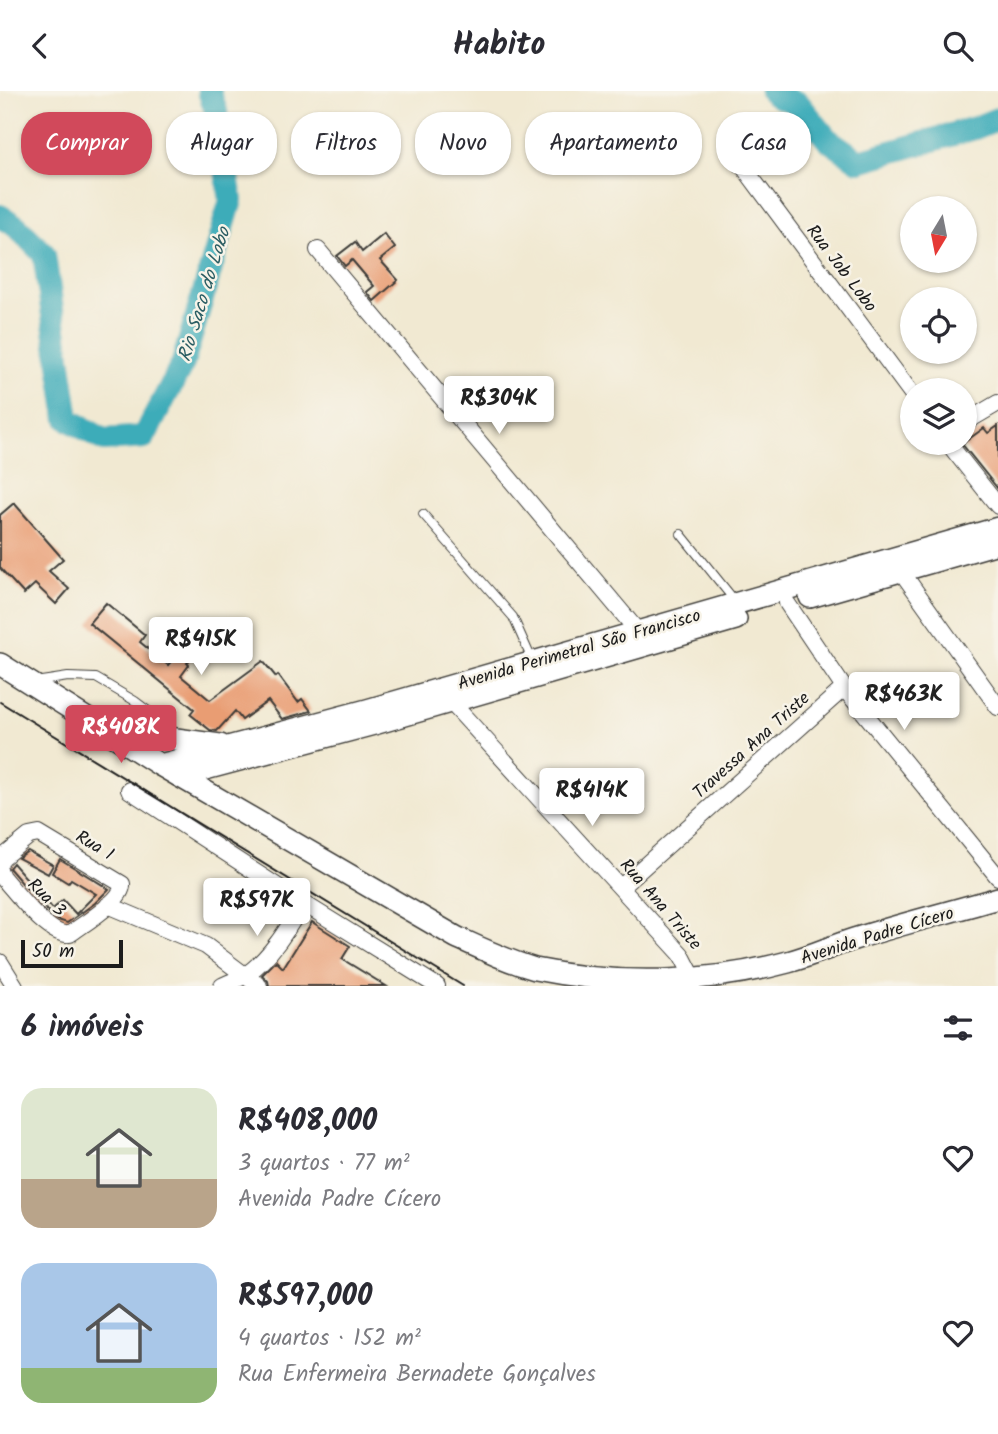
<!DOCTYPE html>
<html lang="pt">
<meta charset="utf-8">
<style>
body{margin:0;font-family:Kalam,sans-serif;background:#f7f7f7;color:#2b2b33;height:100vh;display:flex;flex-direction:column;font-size:26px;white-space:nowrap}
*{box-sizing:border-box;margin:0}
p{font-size:23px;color:#7c7c81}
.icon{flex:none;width:38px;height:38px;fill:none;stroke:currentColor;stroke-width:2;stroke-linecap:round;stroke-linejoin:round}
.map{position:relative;height:895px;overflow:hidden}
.panel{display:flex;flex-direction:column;background:#fff;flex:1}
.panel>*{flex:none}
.banner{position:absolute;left:21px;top:21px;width:957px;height:63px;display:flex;gap:14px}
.needle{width:46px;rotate:190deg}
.tools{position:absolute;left:900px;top:105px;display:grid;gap:14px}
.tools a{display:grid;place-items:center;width:77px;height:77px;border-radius:50%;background:#fff;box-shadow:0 2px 5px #0004;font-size:35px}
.scale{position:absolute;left:21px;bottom:18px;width:102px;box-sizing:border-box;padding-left:7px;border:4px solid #1c1c1c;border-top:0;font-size:19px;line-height:24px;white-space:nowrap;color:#1c1c1c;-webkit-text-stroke:5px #f7f3e8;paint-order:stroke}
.price{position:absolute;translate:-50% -60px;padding:0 16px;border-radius:7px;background:#fff;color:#222;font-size:23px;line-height:46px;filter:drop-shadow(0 2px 4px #0008)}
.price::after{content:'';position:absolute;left:50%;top:42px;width:21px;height:16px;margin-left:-10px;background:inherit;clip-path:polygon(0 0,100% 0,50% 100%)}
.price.on{background:#d1495b;color:#fff}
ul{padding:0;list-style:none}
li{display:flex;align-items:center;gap:21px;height:175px;padding:0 21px}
li span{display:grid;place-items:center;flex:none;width:196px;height:140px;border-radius:21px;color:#555}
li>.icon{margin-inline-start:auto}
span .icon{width:84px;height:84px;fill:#fffc;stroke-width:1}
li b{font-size:30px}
h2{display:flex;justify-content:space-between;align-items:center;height:84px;padding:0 21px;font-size:30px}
.pill{padding:0 24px;border-radius:28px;background:#fff;box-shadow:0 2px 5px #0004;font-size:24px;line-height:63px}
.pill.on{background:#d1495b;color:#fff}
header{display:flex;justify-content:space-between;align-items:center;height:91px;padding:0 21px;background:#fff;font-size:32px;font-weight:800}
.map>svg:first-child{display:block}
</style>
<header><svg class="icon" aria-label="back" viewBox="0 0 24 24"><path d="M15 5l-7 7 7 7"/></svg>Habito<svg class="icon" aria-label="search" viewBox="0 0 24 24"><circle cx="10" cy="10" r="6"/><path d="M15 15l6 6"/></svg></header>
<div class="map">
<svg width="998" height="895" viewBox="0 0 998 895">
<rect width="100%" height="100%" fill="#f7f3e8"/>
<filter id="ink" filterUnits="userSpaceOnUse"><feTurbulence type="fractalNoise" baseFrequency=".0143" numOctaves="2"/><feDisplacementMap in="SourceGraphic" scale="14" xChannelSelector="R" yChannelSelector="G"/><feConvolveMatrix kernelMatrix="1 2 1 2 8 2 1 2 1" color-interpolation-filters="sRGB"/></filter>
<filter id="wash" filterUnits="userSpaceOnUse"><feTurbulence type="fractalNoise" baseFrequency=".00686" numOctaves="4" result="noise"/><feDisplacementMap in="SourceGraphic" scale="28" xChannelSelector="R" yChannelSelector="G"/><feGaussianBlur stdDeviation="1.57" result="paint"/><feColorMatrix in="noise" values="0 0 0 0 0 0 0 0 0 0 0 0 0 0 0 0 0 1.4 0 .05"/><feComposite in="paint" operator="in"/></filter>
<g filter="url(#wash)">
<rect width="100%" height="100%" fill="#f1e9d2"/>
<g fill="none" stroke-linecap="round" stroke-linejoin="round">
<g stroke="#3cacb9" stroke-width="24">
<path d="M771 0 778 5 799 13 827 48 859 70 975 37 997 28"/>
<path d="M0 125 16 135 44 163 68 328 104 349 144 346 183 272 231 109 216 20 209 0"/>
</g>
</g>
<g id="blocks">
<g fill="#e99d73">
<path d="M384 143 395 157 380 169 398 189 374 210 367 201 374 195 352 169 345 175 337 165 355 151 362 161Z"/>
<path d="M998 335V398L962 353 984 337 988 342Z"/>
<path d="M14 412 63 468 49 480 69 498 56 513 35 493 24 503 0 477V424Z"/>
<path d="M106 512 145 544 140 551 168 574 192 546 202 554 187 572 189 574 181 585 210 609 263 570 276 586 278 584 298 611 302 608 311 620 282 628 268 610 242 629 235 620 217 640 210 639 190 623 194 618 89 532Z"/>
<path d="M28 760 53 774 48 783 18 767Z"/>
<path d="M60 768 109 798 95 812 67 832 58 829 41 814 9 777 13 772 53 818 63 809 76 823 96 803 71 788 68 792 52 782Z"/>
<path d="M312 831 350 855 342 868 386 895H269L268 890 262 884 276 870 283 877Z"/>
</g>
</g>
</g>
<g filter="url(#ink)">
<use href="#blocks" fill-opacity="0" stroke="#3c3b37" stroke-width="2"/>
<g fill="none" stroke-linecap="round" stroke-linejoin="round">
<defs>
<g id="lane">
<path d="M423 423 513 526 533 571"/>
<path d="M681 443 735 510"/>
<path d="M35 591 68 586 96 587 135 610 151 622 157 643"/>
</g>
<g id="street">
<path d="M742 74 912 303"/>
<path d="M318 159 645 549"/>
<path d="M964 332 998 312"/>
<path d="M948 352 998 415"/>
<path d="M896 473 998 616"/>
<path d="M787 512 844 597 998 786"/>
<path d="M450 610 681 863 695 890"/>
<path d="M129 699 303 812 437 895"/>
<path d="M0 772 2 767 29 745 39 743 122 793C124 809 83 833 70 843 49 847 16 801 2 786L0 781"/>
<path d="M621 796 844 597"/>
<path d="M108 814 206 855 259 895"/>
<path d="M0 871 15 895"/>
<path d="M222 895C230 891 240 888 247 883 272 865 288 837 303 812"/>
</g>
<g id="secondary">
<path d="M810 506 998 452"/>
<path d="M0 573 160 674 456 846C482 858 507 870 535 878 618 895 706 893 788 871 811 865 832 855 854 848 901 833 950 821 998 807"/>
<path d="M110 639 220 654"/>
<path d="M160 674 367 619 998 437"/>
<path d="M179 685 374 633 736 528"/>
</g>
</defs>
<use href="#lane" stroke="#3c3b37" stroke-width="10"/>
<use href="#street" stroke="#3c3b37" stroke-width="18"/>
<use href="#secondary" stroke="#3c3b37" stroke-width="24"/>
<use href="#lane" stroke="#fff" stroke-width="8"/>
<use href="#street" stroke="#fff" stroke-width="16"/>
<use href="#secondary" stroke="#fff" stroke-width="21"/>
<path stroke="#1c1c1c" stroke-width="2" d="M0 611 463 895"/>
</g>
</g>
<g text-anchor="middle" stroke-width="5" stroke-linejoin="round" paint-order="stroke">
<g font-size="18" fill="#1c1c1c" stroke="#f7f3e8">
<text transform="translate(842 177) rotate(53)" y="6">Rua Job Lobo</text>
<text transform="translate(579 558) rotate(-16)" y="6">Avenida Perimetral São Francisco</text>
<text transform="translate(751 654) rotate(-42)" y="6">Travessa Ana Triste</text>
<text transform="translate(95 754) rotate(31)" y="6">Rua 1</text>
<text transform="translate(47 806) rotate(45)" y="6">Rua 3</text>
<text transform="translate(661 813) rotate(49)" y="6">Rua Ana Triste</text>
<text transform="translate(877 844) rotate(-17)" y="6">Avenida Padre Cícero</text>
</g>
<g font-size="19" font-style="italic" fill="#2a5d63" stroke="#f7f3e8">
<text transform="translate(203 203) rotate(-73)" y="7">Rio Saco do Lobo</text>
</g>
</g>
</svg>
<div class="tools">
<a><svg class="needle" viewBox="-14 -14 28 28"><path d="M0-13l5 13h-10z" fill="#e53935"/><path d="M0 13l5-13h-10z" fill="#7c7c81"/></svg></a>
<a><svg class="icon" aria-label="locate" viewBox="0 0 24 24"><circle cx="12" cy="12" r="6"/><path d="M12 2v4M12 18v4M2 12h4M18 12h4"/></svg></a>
<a><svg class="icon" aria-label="layers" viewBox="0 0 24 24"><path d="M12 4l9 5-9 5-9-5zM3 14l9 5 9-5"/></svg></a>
</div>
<div class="scale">50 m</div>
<b class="price" style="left:499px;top:345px">R$304K</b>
<b class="price" style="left:201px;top:586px">R$415K</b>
<b class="price" style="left:904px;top:641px">R$463K</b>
<b class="price on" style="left:121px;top:674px">R$408K</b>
<b class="price" style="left:592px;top:737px">R$414K</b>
<b class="price" style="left:257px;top:847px">R$597K</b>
<div class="banner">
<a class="pill on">Comprar</a>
<a class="pill">Alugar</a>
<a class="pill">Filtros</a>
<a class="pill">Novo</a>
<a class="pill">Apartamento</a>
<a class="pill">Casa</a>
</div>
</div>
<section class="panel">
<h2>6 imóveis<svg class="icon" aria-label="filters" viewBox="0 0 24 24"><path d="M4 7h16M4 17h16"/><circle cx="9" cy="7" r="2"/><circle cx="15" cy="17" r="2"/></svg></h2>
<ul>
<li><span style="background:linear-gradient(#dfe7d0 65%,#b9a48a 0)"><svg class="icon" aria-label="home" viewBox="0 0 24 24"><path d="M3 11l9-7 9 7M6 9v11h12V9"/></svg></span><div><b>R$408,000</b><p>3 quartos · 77 m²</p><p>Avenida Padre Cícero</p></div><svg class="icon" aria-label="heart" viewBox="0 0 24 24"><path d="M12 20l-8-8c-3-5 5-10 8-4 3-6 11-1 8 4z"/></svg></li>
<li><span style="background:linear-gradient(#a9c7e8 75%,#8fb573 0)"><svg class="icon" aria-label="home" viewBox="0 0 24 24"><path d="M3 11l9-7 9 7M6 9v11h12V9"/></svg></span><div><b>R$597,000</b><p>4 quartos · 152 m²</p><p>Rua Enfermeira Bernadete Gonçalves</p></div><svg class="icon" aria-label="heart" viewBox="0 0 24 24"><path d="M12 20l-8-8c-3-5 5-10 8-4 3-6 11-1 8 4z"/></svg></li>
</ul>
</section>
